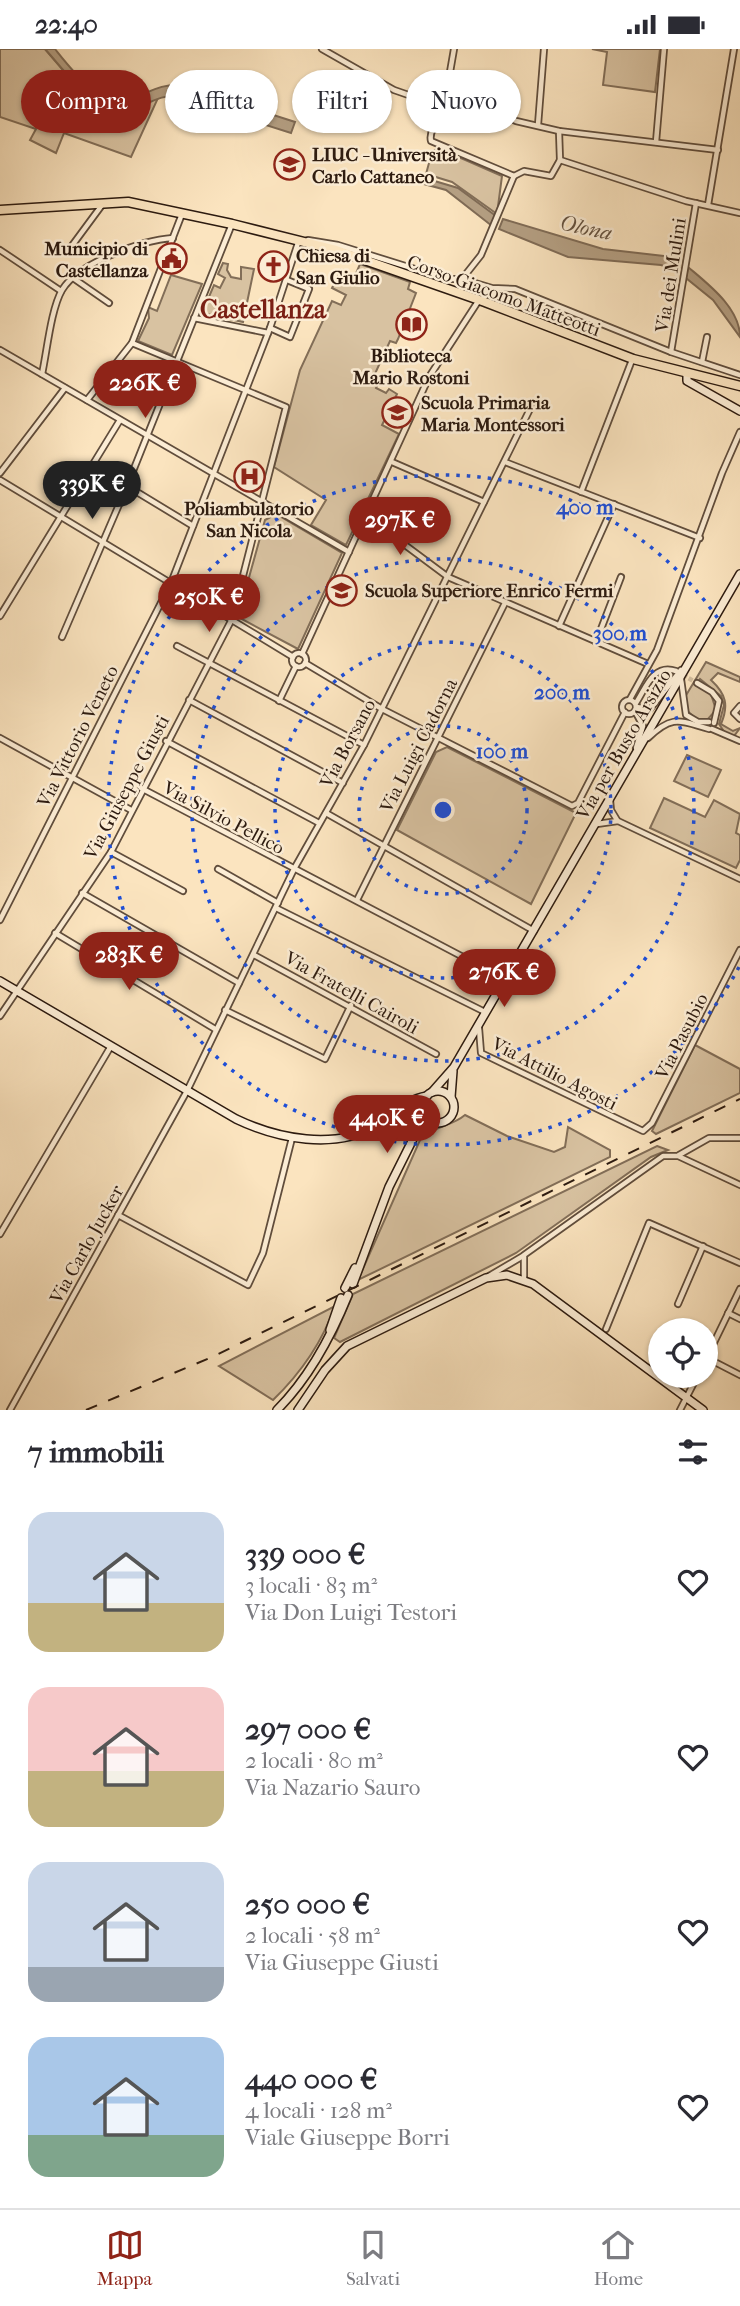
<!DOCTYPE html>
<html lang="it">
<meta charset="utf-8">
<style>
body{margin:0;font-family:"IM FELL French Canon",serif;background:#f2f2f3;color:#2b2b33;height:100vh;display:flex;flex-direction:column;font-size:26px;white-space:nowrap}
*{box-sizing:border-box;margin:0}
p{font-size:23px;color:#7c7c81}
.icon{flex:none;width:38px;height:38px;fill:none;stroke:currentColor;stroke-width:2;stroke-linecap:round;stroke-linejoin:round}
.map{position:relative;height:1361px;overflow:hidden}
.side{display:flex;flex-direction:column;background:#fff;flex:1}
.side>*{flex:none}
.hud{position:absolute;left:21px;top:21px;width:698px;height:63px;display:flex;gap:14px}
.controls{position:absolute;left:648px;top:1269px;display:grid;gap:14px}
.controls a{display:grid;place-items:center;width:70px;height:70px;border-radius:50%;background:#fff;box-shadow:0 2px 5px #0004;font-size:35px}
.price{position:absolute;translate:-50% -60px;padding:0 16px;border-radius:24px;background:#8f2418;color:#fff;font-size:23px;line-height:46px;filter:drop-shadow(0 2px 4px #0008)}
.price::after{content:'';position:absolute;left:50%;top:42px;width:21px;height:16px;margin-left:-10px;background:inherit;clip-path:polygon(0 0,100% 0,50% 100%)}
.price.current{background:#222;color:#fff}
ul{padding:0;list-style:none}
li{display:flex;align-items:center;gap:21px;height:175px;padding:0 28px}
li span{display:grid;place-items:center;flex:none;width:196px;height:140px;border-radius:21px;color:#555}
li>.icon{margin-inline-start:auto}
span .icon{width:84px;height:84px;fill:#fffc;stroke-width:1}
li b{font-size:30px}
h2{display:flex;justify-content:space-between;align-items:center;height:84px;padding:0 28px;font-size:30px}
.tag{padding:0 24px;border-radius:32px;background:#fff;box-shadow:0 2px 5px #0004;font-size:24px;line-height:63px}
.tag.current{background:#8f2418;color:#fff}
.status{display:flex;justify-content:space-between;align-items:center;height:49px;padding:0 35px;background:#fff;direction:ltr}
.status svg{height:19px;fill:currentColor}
.tabs{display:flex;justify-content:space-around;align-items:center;height:98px;border-top:2px solid #e1e1e2;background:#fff;font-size:19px;color:#7c7c81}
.tabs a{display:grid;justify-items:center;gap:4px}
.tabs .current{color:#8f2418}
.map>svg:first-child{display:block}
</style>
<div class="status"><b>22:40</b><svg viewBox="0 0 49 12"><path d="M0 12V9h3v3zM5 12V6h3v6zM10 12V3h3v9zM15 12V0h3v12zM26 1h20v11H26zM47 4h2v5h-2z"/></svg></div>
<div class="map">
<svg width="740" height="1361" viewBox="0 0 740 1361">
<rect width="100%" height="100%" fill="#fbe4bf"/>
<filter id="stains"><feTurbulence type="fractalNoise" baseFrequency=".00286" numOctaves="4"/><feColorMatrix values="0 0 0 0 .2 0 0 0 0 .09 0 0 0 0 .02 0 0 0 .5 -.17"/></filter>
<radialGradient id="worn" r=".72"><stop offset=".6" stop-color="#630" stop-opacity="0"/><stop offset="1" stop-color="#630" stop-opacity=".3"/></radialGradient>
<g fill="#d8c2a1" stroke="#826e58" stroke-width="2">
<path d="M0 0H45L73 33 125 60 158 49 131 108 64 84 56 104 30 91 36 80 0 68Z"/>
<path d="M592 0H660L655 43 603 36 607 3Z"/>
<path d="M438 99 502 127 497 165 452 133 426 125 432 103Z"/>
<path d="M223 214 228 215 227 221 231 228 241 230V218L254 220 243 273 202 264 214 236 220 239 225 229 218 225Z"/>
<path d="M360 215 410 233 408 240 416 244 398 290 396 294 390 292 373 329 379 332 376 339 386 344 389 340 397 345 382 376 399 385 346 496 311 476 326 451 274 418 300 321 332 252 341 256 346 246 332 239 341 221 355 227Z"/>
<path d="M171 226 202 235 172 306 138 292 149 269 148 258 157 262Z"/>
<path d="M276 465 342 504 298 600 238 568 265 471Z"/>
<path d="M706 613 740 628V633L718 624 711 631C726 645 729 656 721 675L733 682 740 679 734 687 725 684 719 675 724 656 721 647 700 630 696 636 711 645 716 661 708 670 699 672 685 660V648Z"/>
<path d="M447 698 576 764 531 855 397 781 436 703Z"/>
<path d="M687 706 721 721 708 748 674 732Z"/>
<path d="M664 749 705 768 714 751 740 765 736 784 740 786V811L736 819 650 779Z"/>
<path d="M695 996 740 1020V1044L656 1085 652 1082Z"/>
<path d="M465 1066 507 1087 554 1103 565 1098 568 1078 610 1101V1108L358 1231 420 1091C432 1077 451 1078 465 1066Z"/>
<path d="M657 1097 668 1101 651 1108 516 1204 340 1293 334 1289 353 1245Z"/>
<path d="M335 1257C322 1294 301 1324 273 1351L219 1317Z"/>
</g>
<g fill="#b5a084" stroke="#7f6b56" stroke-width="2">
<path d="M45 0H55C74 24 103 63 138 47 153 41 163 35 180 36L295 73 291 84 175 47C159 46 148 56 133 59 93 66 68 25 45 0Z"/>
<path d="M411 125 458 139 496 167 492 177 446 141 409 131Z"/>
<path d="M503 170 603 200 664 207 680 212 679 222 661 216 568 208 499 180Z"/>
<path d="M688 218C708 235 740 259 740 288L713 251 686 229Z"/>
</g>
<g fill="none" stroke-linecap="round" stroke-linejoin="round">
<path stroke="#d2bc9c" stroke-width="4.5" stroke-dasharray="4.5 2" stroke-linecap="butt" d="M683 626 697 634"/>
<defs>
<g id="street">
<path d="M322 0 394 41 420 50 490 61 516 72 559 82 718 101"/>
<path d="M454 0 446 46 449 61C442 71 428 79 431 92L514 127 524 122 551 127 560 111 559 82"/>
<path d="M538 76 544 0"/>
<path d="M656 93 664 0"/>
<path d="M560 111 686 152 740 164"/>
<path d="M708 156 734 0"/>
<path d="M308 191 338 196 447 230H462L492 239 515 240 671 303 740 326"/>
<path d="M71 198 102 156"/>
<path d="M0 201 61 242"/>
<path d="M73 229 109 254"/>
<path d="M462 230 481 206 514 127"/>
<path d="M194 269 268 284"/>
<path d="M270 279 290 288 309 240 287 231"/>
<path d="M0 301 349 503"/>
<path d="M671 303 696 154"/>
<path d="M702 313 707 288"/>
<path d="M42 325C47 302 51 260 62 241 79 213 143 191 173 189"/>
<path d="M87 351 132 294 182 165"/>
<path d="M392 413 484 453"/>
<path d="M505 413 700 489"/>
<path d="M0 424 65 339"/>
<path d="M0 431 293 608"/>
<path d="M127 437 193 477"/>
<path d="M581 443 632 311"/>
<path d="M366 467 448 528 648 615"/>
<path d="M0 567 120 371"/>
<path d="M559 577 614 455"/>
<path d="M62 588 127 437 232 175"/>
<path d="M596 593 621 528"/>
<path d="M177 597 364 696"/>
<circle cx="299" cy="611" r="7"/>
<path d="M302 605 429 328 479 251"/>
<path d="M305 614 382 660 572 757 578 754 625 663"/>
<path d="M681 630 686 666 698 673H709"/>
<path d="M697 634 712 643 719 652 714 674"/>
<path d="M630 650 657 601 722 424 740 383"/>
<circle cx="629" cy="658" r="7"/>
<path d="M189 651 343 734"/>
<path d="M279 652 296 617"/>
<path d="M636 654C646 639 653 614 676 622"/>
<path d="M740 657 734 664 740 670"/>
<path d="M636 658 650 660 681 621"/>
<path d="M635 662 643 677 636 699"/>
<path d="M712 680 740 692"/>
<path d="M0 689 131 761"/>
<path d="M648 689C673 665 680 672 709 680"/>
<path d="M166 692 319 774"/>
<path d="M141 739 505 930"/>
<path d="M610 751 611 761 617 771"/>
<path d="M326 764 534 882"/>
<path d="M597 775 618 772 740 830"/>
<path d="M111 803 183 842"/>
<path d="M218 820 278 854"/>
<path d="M82 844 239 934"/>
<path d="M357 851 505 554"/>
<path d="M276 859 485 963"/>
<path d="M0 871 171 534 270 279 299 191"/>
<path d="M55 884 215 980"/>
<path d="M254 906 436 1005"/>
<path d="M225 961 325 1010 351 956"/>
<path d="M0 967 111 803 232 570 286 358 132 294"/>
<path d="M479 979 481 1004 643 1082 652 1074 740 901"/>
<path d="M679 1106 709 1089H740"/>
<path d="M118 1166 248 1236 263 1204 292 1089"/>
<path d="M0 1185 111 997"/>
<path d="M489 1227 523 1207"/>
<path d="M524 1231V1206L663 1107H678L740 1136"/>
<path d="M678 1255 703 1197"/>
<path d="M728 1264 740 1270"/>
<path d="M606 1280 649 1174 740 1214"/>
<path d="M707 1309 740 1326"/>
<path d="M705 1312 740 1240"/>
<path d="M10 1361 187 1042 294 820 364 696 531 358"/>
<path d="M680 1361 698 1326"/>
</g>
<g id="secondary">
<path d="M687 326V332L740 362"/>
<path d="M0 932 236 1070C278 1090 334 1101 377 1077 396 1067 403 1051 427 1047"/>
<circle cx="438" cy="1058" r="16"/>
<path d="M432 1043 454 1018 740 525"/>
<path d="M451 1048 453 1022"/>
<path d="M353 1235 389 1138 425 1066"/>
<path d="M345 1239 355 1219"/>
<path d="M330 1281 341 1249"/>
<path d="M277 1361C309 1329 331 1288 348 1246"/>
<path d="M298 1361 325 1321 347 1297 486 1229 507 1226 533 1235 703 1361"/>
</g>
<path id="primary" d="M0 161 128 153 232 175 336 201 485 253 633 310 740 337"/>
</defs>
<use href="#street" stroke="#604d3c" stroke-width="8"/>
<use href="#secondary" stroke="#2d1b10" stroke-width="10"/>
<use href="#primary" stroke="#2d1b10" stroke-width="11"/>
<use href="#street" stroke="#fcedd5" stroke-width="4.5"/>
<use href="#secondary" stroke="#fcedd5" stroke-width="7"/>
<use href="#primary" stroke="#fbe4bf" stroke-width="8"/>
<path stroke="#2d1b10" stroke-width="2" stroke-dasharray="12 12" stroke-linecap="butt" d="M86 1361 212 1308 740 1050"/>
</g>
<g fill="none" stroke="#1d4ed8" stroke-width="3.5" stroke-dasharray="3.5 7">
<circle cx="443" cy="761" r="84"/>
<circle cx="443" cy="761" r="168"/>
<circle cx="443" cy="761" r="251"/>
<path d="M739 918A335 335 0 1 1 739 604"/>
</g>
<defs>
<symbol id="university-ring" viewBox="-11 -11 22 22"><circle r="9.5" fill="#fcedd5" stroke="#8f2418" stroke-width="1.5"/><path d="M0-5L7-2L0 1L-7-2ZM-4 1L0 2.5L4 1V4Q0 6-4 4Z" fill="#8f2418"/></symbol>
<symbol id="civic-ring" viewBox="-11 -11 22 22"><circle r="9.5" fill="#fcedd5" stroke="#8f2418" stroke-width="1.5"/><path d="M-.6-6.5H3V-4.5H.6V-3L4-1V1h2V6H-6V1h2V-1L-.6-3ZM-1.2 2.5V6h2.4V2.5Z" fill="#8f2418"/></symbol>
<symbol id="church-ring" viewBox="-11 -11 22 22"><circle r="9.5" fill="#fcedd5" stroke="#8f2418" stroke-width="1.5"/><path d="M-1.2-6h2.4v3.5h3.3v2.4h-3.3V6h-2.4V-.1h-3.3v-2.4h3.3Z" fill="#8f2418"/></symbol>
<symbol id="library-ring" viewBox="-11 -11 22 22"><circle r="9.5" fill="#fcedd5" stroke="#8f2418" stroke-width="1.5"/><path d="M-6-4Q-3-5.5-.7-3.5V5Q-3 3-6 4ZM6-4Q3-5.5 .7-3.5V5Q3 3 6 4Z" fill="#8f2418"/></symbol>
<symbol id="school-ring" viewBox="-11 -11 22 22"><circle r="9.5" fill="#fcedd5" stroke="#8f2418" stroke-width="1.5"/><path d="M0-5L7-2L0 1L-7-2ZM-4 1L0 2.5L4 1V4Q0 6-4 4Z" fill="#8f2418"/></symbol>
<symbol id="hospital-ring" viewBox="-11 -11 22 22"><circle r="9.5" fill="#fcedd5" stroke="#8f2418" stroke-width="1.5"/><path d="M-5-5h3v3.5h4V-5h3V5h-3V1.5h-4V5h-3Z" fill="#8f2418"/></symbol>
</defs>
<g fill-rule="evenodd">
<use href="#university-ring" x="272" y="98" width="35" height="35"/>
<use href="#civic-ring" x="154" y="192" width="35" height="35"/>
<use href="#church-ring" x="256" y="200" width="35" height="35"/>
<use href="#library-ring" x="394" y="258" width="35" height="35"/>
<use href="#school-ring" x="380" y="346" width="35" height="35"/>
<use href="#hospital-ring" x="232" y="410" width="35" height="35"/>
<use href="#school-ring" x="324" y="524" width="35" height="35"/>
</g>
<g text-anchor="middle" stroke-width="5" stroke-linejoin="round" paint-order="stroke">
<g font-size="19" font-weight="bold" fill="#2d1b10" stroke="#fcedd5" text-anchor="start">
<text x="312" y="112">LIUC - Università<tspan x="312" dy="22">Carlo Cattaneo</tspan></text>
<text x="148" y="206" text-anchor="end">Municipio di<tspan x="148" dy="22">Castellanza</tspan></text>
<text x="296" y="213">Chiesa di<tspan x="296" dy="22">San Giulio</tspan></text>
<text x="411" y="313" text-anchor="middle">Biblioteca<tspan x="411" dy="22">Mario Rostoni</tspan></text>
<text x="421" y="360">Scuola Primaria<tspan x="421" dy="22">Maria Montessori</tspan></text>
<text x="249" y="466" text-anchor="middle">Poliambulatorio<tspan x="249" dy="22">San Nicola</tspan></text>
<text x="365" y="548">Scuola Superiore Enrico Fermi</text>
</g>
<g font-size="19" fill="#2d1b10" stroke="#fcedd5">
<text transform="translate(670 226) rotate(-81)" y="7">Via dei Mulini</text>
<text transform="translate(504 246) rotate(20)" y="7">Corso Giacomo Matteotti</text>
<text transform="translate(77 687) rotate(-63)" y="7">Via Vittorio Veneto</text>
<text transform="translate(347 694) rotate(-62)" y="7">Via Borsano</text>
<text transform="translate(623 695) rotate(-60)" y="7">Via per Busto Arsizio</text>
<text transform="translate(418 696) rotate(-63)" y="7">Via Luigi Cadorna</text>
<text transform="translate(126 738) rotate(-62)" y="7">Via Giuseppe Giusti</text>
<text transform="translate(224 768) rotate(28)" y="7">Via Silvio Pellico</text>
<text transform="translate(352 943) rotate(29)" y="7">Via Fratelli Cairoli</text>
<text transform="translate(681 987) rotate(-63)" y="7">Via Pasubio</text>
<text transform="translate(555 1024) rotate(27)" y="7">Via Attilio Agosti</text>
<text transform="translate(86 1195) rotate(-61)" y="7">Via Carlo Jucker</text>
</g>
<g font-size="21" font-style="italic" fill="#63503e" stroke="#fcedd5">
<text transform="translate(586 179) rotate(12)" y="7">Olona</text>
</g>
<g font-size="26" font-weight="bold" fill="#7a1f14" stroke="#fcedd5">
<text x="263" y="269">Castellanza</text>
</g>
</g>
<circle cx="443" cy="761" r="10" fill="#1d4ed8" stroke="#fcedd5" stroke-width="3.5"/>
<g font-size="21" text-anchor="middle" font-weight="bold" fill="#1d4ed8" stroke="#fcedd5" stroke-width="5" stroke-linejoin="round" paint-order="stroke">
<text x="585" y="465">400 m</text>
<text x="620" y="591">300 m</text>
<text x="562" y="650">200 m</text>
<text x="502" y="709">100 m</text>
</g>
<rect width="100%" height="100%" filter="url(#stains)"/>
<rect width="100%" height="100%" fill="url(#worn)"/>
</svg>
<div class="controls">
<a><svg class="icon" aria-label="locate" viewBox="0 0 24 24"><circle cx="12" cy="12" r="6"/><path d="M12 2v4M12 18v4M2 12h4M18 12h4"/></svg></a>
</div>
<b class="price" style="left:145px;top:371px">226K €</b>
<b class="price current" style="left:92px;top:472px">339K €</b>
<b class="price" style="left:400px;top:508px">297K €</b>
<b class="price" style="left:209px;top:585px">250K €</b>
<b class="price" style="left:129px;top:943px">283K €</b>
<b class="price" style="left:504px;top:960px">276K €</b>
<b class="price" style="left:387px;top:1106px">440K €</b>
<div class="hud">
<a class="tag current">Compra</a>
<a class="tag">Affitta</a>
<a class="tag">Filtri</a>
<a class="tag">Nuovo</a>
</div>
</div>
<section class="side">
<h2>7 immobili<svg class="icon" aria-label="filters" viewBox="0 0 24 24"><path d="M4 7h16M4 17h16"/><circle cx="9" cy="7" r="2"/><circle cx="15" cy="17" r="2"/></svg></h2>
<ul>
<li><span style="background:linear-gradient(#c9d6e8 65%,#c2b280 0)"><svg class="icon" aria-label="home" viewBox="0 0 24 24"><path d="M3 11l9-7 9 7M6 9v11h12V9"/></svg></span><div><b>339 000 €</b><p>3 locali · 83 m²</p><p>Via Don Luigi Testori</p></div><svg class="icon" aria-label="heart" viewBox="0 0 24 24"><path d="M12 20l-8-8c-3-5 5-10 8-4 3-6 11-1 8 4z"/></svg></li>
<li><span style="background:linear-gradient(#f6c9c9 60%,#c2b280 0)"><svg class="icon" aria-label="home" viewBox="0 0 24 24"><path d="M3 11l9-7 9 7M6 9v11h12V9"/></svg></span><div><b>297 000 €</b><p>2 locali · 80 m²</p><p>Via Nazario Sauro</p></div><svg class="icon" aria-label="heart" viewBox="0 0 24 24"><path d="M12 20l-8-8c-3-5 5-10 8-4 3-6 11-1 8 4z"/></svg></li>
<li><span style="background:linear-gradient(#c9d6e8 75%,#9aa5b1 0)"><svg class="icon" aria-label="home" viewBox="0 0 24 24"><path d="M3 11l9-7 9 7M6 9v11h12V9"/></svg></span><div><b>250 000 €</b><p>2 locali · 58 m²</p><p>Via Giuseppe Giusti</p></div><svg class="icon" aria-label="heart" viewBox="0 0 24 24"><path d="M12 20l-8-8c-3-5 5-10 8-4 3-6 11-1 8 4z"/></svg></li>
<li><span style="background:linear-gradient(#a9c7e8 70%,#7fa58c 0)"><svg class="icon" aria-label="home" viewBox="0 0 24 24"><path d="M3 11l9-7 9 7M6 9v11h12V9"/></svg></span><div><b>440 000 €</b><p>4 locali · 128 m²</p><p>Viale Giuseppe Borri</p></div><svg class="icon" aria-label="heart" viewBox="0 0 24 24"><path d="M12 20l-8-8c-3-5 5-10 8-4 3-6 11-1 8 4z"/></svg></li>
</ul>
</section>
<nav class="tabs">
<a class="current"><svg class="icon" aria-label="map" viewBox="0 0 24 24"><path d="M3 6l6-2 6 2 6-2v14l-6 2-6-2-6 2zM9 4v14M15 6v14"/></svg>Mappa</a>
<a><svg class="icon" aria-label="saved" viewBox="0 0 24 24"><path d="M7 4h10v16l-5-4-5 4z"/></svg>Salvati</a>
<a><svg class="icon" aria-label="home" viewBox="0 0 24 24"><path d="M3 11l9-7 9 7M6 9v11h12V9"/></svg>Home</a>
</nav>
